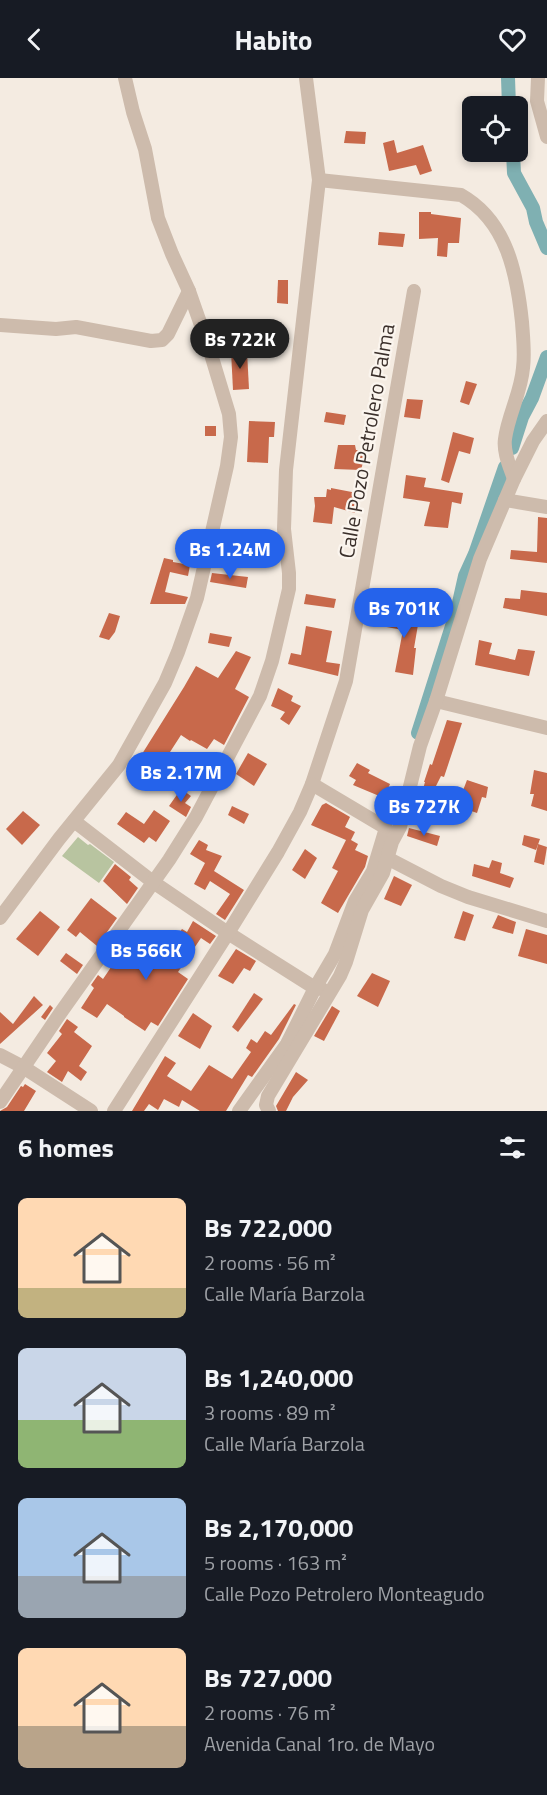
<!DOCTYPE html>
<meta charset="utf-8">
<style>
body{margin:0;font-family:"Titillium Web",sans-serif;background:#20242c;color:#f1f3f6;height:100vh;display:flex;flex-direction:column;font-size:22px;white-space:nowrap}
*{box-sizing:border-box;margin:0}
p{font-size:20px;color:#9ea1a6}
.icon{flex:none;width:33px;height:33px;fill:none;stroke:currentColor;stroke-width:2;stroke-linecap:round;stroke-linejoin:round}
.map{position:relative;height:1033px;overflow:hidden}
.panel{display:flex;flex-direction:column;background:#171b24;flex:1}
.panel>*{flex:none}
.tools{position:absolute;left:462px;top:18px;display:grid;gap:12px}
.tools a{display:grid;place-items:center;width:66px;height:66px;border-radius:9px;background:#171b24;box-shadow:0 3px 9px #0003;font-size:30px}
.price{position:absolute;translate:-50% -51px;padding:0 14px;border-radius:21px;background:#2563eb;color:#fff;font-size:20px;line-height:39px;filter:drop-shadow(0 2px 3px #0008)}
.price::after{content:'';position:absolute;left:50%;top:36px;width:18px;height:14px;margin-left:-9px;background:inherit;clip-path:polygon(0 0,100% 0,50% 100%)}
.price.on{background:#222;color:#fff}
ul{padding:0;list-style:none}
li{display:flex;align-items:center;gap:18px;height:150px;padding:0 18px}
li span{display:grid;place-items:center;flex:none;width:168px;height:120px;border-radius:9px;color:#555}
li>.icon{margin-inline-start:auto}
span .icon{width:72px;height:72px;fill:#fffc;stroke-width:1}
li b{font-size:26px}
h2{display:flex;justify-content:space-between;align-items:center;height:72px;padding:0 18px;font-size:26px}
header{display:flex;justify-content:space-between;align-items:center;height:78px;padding:0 18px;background:#171b24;font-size:27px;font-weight:700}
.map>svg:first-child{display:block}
</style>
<header><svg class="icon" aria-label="back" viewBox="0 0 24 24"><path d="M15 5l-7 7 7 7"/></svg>Habito<svg class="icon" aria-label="heart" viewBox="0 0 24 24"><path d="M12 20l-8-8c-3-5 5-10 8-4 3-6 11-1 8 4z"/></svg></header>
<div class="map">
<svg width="547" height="1033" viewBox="0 0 547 1033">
<rect width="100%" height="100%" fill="#f4ebe1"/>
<path fill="#b8c4a0" d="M78 759 88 767 90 766 114 784 99 805 62 778Z"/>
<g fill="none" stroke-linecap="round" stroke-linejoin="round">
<g stroke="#7fb0b2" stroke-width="14">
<path d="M508 0 509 28"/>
<path d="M513 74 514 95 533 130 536 144 547 170"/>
<path d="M512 370 522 339 532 320 547 279"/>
<path d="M418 655 458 529 465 498 475 476 505 389"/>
</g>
</g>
<g fill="#c8694b">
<path d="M346 53 366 54 365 66 344 65Z"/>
<path d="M394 62 397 75 423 67 432 93 420 97 416 87 389 93 383 65Z"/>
<path d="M419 134H431V136L461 140 459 165H448L447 179 437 178 438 160 419 161Z"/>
<path d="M379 154 405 156 403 169 378 167Z"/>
<path d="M278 202H288V226L277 225Z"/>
<path d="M231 273H247L249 311 233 312Z"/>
<path d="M466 303 477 306 469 327 460 324Z"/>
<path d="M407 321 423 322 420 341 404 339Z"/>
<path d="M326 334 346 337 344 347 324 344Z"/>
<path d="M249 343 275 344 274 359H269L268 385 247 384Z"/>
<rect x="205" y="348" width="11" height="10"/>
<path d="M453 354 474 360 470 376 459 373 449 405 441 402Z"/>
<path d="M338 367H355L356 372 366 373 361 392 334 391Z"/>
<path d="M406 397 426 400 424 409 463 415 461 426 452 424 448 450 424 448 430 424 403 420Z"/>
<path d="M331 410 357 415 355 435 334 429 332 446 313 444 315 428 314 419H326L327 411 331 412Z"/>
<path d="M538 439 547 440V485L510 481 511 472 537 474Z"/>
<path d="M164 480 173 482V484L190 487 188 498 170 494 165 514 188 519 185 526H150Z"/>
<path d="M212 495 248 499 246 510 210 504Z"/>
<path d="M521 512 547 515V538L503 530 505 520 520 521Z"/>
<path d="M306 516 336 521 334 530 304 526Z"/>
<path d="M384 532 407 536V538L419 541 414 570H416L413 597 395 594 403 552 381 548Z"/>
<path d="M109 535 120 538 115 554 109 562 99 559Z"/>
<path d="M306 548 332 553 326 584 340 586 338 598 288 586 291 575 301 577Z"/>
<path d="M210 555 232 559 229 569 208 565Z"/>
<path d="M479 562 492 565 489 576 515 582 518 571 535 573 529 598 475 587Z"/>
<path d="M236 573 251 579 235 611 249 619 224 667 214 661 207 671 191 662 190 663 181 657 161 688 142 676 184 609 196 588 218 600Z"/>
<path d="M278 610 293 618 291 623 301 628 289 647 280 641 285 634 271 628Z"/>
<path d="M447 642 462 645 444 699 441 698 430 720 440 723 435 742 416 736 425 704H424L430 686 432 687Z"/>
<path d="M248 675 267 686 254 708 236 696Z"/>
<path d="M357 685 370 692 368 695 390 706 384 720 353 707 356 702 349 698Z"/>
<path d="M534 692 547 695V733L531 728 534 716H530Z"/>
<path d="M467 702 488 709 486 720 482 719 477 735 457 728Z"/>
<path d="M181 711 191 718 185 725 191 729 186 739 169 728Z"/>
<path d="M326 725 350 739 345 749 355 754 351 762 358 766 355 772 368 778 365 789 338 835 321 825 338 793 332 790 346 762 311 747 322 727Z"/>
<path d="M232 728 249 736 244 746 228 737Z"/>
<path d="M154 732 170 743 156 764 149 759 144 765 117 746 126 734 144 746Z"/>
<path d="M23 733 40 747 22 767 6 751Z"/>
<path d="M409 750 440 758 437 768 407 758Z"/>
<path d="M524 757 540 761 536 772 522 767Z"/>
<path d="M199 762 208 767 206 772 222 778 214 793 244 812 225 842 216 836 230 816 210 803 205 812 194 806 205 785 190 776Z"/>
<path d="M538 766 547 769 544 787 534 784Z"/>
<path d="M305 771 317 780 305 801 292 792Z"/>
<path d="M492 782 502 785 500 795 514 800 510 810 472 798 474 786 489 790Z"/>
<path d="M115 786 131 799 129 802 138 810 127 826 103 803Z"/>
<path d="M394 798 412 807 401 828 384 821Z"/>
<path d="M91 820 117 840 97 868 80 854 76 859 67 852Z"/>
<path d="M40 833 60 849 38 878 16 861Z"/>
<path d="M463 833 474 837 465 863 454 860Z"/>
<path d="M498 837 516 844 513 856 492 850Z"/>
<path d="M193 843 216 858 210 866 201 860 178 894 188 901 158 948 151 944 145 953 124 939V938L107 926 97 940 81 930 94 910 91 907 98 897 103 901 118 879 124 884 136 867 159 882 182 851 187 854Z"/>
<path d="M526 851 547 857V886L518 878Z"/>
<path d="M236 871 256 883 250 893 244 890 233 906 218 898Z"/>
<path d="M66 875 83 887 77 896 60 883Z"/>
<path d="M372 895 390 903 378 929 357 918Z"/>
<path d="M254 915 263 921 238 954 232 949Z"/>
<path d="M34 918 43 927 0 966V934L13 946Z"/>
<path d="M294 926 296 927 279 961 252 999 248 997 226 1033H200L182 1022 179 1029 164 1021 158 1032 149 1026 144 1033H132L165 978 176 985 167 998 191 1013 209 987 232 1001 251 974 246 970 251 961 257 965 265 953 271 957Z"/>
<path d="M50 927 53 930 45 942 41 939Z"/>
<path d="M332 928 340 933 324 963 314 958Z"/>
<path d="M193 935 212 948 200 971 178 958Z"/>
<path d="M67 941 78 949 74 954 92 968 79 988 87 994 81 1003 68 993 62 1004 47 994 56 983 47 975 62 956 59 953Z"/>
<path d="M296 994 308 1002 293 1019 286 1033H278L276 1028Z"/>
<path d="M25 1006 36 1013 24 1033H0L7 1029 21 1008 23 1009Z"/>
</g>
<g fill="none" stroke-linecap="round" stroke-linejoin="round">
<g stroke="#cdbbac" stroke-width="14">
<path d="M538 0 537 23 547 59"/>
<path d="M319 102 461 117C507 143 517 196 522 244 523 259 525 275 523 290 521 315 508 337 505 361 503 374 510 389 514 401"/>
<path d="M0 247 56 251 76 249 151 263 162 262 168 256 189 213"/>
<path d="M505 422 547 429"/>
<path d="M436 623 547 650"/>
<path d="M74 743 153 804 228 855 315 910 322 911"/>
<path d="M387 780 441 808 468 819 547 843"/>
<path d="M0 840 59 761 119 687 165 605 178 574 197 520 227 388 231 359 229 336 210 273 189 213 172 176 158 140 145 71 133 34 125 0"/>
<path d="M0 977 23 989 91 1033"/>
<path d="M0 1024 59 937 169 782 196 739 260 618 272 583 289 511V495L284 451 286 392 319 102 306 0"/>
<path d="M114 1033 228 855 278 774 300 734 312 706 346 603 414 213"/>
<path d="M239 1033 287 966 315 910 335 876 355 823 373 793 386 750 312 706"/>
<path d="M269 1033 266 1027 268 1018 340 898 346 884 362 832 383 795 392 764 400 749 420 668 436 623 480 481 514 401 533 363 547 343"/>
</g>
</g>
<g text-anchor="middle" stroke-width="4.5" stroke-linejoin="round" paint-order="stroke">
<g font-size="21" fill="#3b302b" stroke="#fbf5ee">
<text transform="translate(367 363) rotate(-80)" y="7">Calle Pozo Petrolero Palma</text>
</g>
</g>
</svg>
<div class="tools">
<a><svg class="icon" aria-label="locate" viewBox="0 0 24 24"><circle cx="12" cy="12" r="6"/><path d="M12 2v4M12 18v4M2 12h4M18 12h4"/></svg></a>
</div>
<b class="price on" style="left:240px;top:292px">Bs 722K</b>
<b class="price" style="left:230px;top:502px">Bs 1.24M</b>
<b class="price" style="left:404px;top:561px">Bs 701K</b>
<b class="price" style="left:181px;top:725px">Bs 2.17M</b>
<b class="price" style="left:424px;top:759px">Bs 727K</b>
<b class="price" style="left:146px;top:903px">Bs 566K</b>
</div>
<section class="panel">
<h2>6 homes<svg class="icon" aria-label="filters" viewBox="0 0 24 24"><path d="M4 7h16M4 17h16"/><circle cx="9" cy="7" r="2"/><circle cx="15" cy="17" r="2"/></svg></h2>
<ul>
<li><span style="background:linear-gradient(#ffd9b3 75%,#c2b280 0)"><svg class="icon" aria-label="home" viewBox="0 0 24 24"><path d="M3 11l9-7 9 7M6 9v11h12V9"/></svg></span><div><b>Bs 722,000</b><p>2 rooms · 56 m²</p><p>Calle María Barzola</p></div></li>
<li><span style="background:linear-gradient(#c9d6e8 60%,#8fb573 0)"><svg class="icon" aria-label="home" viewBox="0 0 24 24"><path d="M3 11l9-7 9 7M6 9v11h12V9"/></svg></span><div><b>Bs 1,240,000</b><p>3 rooms · 89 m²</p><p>Calle María Barzola</p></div></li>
<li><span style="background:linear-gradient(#a9c7e8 65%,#9aa5b1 0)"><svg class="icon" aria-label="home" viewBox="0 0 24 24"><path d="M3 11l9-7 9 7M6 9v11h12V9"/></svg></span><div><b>Bs 2,170,000</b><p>5 rooms · 163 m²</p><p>Calle Pozo Petrolero Monteagudo</p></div></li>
<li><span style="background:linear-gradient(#ffd9b3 65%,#b9a48a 0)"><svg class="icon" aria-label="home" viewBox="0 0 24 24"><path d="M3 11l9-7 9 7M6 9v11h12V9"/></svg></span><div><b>Bs 727,000</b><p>2 rooms · 76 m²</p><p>Avenida Canal 1ro. de Mayo</p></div></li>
</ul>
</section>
